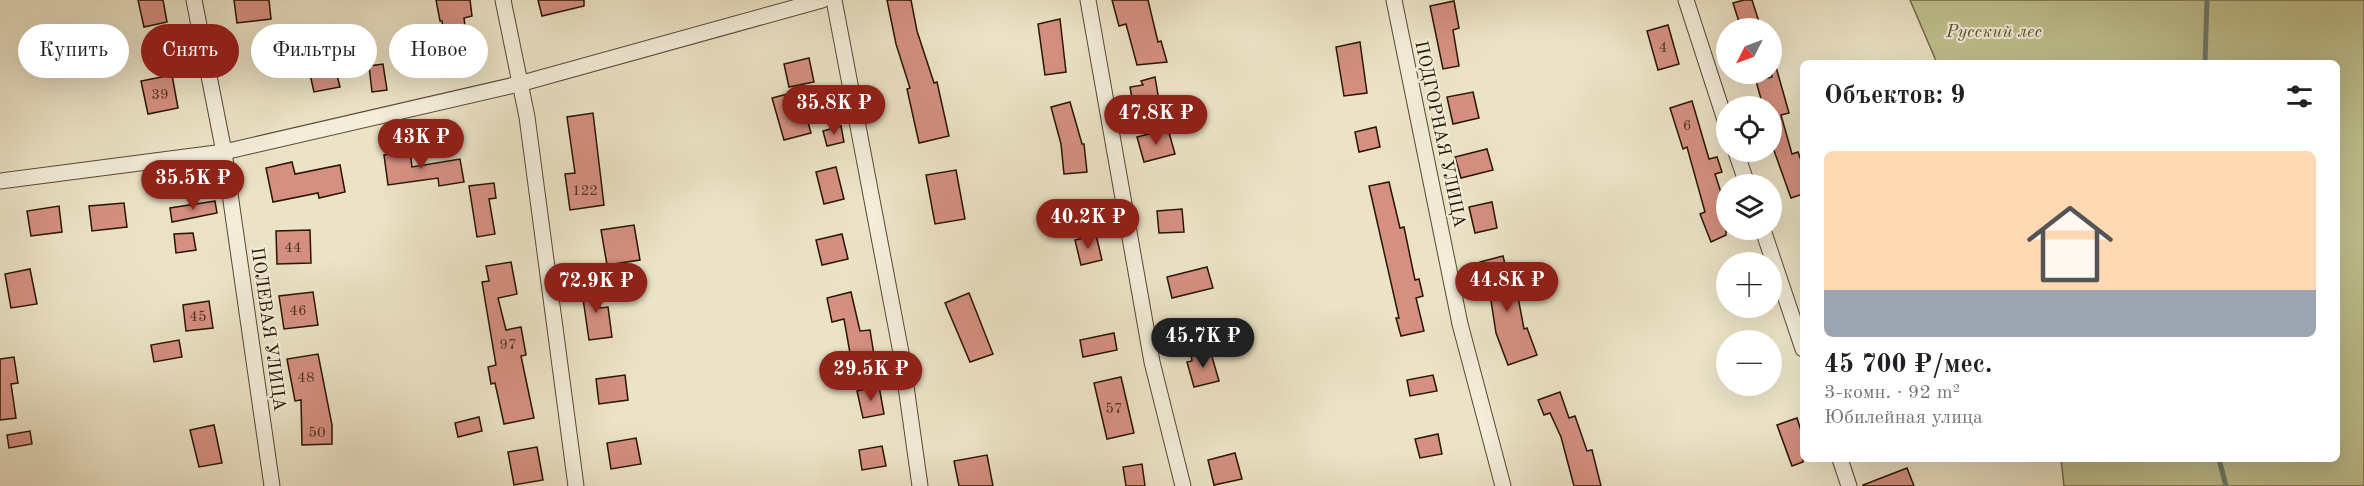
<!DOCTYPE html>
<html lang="ru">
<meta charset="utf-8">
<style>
body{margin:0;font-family:"Old Standard TT",serif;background:#f2f2f2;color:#202124;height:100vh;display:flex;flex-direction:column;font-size:22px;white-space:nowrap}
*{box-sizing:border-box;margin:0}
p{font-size:20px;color:#757577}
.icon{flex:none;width:33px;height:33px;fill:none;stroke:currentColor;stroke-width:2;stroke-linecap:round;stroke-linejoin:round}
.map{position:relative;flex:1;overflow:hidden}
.sheet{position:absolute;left:1800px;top:60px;width:540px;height:402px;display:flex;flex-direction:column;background:#fff;border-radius:9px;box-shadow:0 6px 24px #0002}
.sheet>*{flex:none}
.guide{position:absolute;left:18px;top:24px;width:570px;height:54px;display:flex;gap:12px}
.needle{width:39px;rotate:228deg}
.tools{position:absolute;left:1716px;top:18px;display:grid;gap:12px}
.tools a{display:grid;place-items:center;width:66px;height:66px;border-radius:50%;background:#fff;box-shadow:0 6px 24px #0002;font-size:30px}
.price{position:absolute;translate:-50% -51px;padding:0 14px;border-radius:21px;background:#8f2418;color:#fff;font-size:20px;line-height:39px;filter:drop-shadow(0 2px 3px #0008)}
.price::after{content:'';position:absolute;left:50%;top:36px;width:18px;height:14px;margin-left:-9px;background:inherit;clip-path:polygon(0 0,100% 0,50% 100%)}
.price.on{background:#222;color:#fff}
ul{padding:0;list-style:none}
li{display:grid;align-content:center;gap:12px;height:318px;padding:0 24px}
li+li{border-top:2px solid #e0e0e0}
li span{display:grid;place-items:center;height:186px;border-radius:9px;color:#555}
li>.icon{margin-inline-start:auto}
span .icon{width:108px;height:108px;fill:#fffc;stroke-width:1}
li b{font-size:26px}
h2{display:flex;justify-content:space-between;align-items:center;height:72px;padding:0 24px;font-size:26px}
.chip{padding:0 21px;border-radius:27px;background:#fff;box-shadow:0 6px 24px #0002;font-size:21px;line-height:54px}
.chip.on{background:#8f2418;color:#fff}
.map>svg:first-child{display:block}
</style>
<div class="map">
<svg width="2364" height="486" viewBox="0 0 2364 486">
<rect width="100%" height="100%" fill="#ece3c6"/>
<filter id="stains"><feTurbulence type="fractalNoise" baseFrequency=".00333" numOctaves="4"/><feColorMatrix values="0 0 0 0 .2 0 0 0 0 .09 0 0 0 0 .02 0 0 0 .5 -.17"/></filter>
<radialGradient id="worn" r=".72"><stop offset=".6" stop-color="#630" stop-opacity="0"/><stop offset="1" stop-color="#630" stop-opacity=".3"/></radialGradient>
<path fill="#c0c190" stroke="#746b48" stroke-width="1.5" d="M1910 0H2364V486H2064L2061 459H2337V63H1937Z"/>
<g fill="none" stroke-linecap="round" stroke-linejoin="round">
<g stroke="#6b7a6e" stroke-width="5">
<path d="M2205 63 2207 0"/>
<path d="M2219 459 2226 486"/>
</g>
</g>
<g fill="#d59081" stroke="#271500" stroke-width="1.5">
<path d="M138 0H163L167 22 144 27Z"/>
<path d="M234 0H269L271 19 237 23Z"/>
<path d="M436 0H470L472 16 464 18 469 57 447 60 442 21H440Z"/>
<path d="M538 0H584V6L542 16Z"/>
<path d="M887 0H911L917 31 934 83 937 82 949 136 919 143 907 89 910 88 896 44Z"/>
<path d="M1112 0H1148L1158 42 1161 41 1167 62 1137 65 1126 24 1119 26Z"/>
<path d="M1744 0H1752L1761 28H1741L1733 3Z"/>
<path d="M1454 1 1459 28 1453 30 1459 66 1443 69 1430 6Z"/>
<path d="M1060 19 1066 72 1045 75 1038 24Z"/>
<path d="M1668 25 1679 64 1658 70 1647 31Z"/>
<path d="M1360 42 1367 93 1344 96 1336 47Z"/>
<path d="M331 51 340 87 314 92 306 57Z"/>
<path d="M809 58 814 82 789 87 784 64Z"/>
<path d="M383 64 387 90 372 92 369 66Z"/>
<path d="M1772 67H1776L1789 113 1781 115 1792 154 1798 152 1803 166V194L1791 198 1772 145V106H1763L1756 81 1772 77Z"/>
<path d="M172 75 178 108 148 114 141 81Z"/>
<path d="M1155 77 1162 119 1152 121 1149 108 1134 110 1130 87 1143 85 1141 81Z"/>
<path d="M799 91 811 133 784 140 772 98Z"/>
<path d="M1473 92 1479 118 1453 124 1447 97Z"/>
<path d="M1692 101 1709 159 1717 157 1722 172 1715 174 1726 208V235L1711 242 1700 214 1705 212 1687 147 1683 149 1670 108Z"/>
<path d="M1070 102 1082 144H1084L1087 172 1064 174 1061 144 1051 107Z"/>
<path d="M593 113 604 205 570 210 565 174 575 173 567 117Z"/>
<path d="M841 126 844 142 827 146 823 131Z"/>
<path d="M1376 127 1380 147 1359 152 1355 132Z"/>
<path d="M1168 129 1175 154 1144 162 1137 137Z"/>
<path d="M1487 149 1493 170 1461 178 1455 157Z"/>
<path d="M410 151 412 167 460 159 464 182 439 186 438 178 388 185 384 155Z"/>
<path d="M292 162 295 174 340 165 345 192 319 198 318 193 273 202 266 168Z"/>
<path d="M836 167 844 199 824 204 816 172Z"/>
<path d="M956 170 965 219 935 224 926 175Z"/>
<path d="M1389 182 1400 228 1404 227 1415 280 1419 279 1423 296 1416 298 1424 331 1401 336 1396 318H1399L1369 186Z"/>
<path d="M494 183 496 198 489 199 495 234 477 237 469 186Z"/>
<path d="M215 201 217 213 172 222 170 208Z"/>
<path d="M1492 202 1497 228 1475 233 1469 207Z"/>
<path d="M124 203 127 227 92 231 89 206Z"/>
<path d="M59 206 62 232 31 236 27 211Z"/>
<path d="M1182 209 1184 232 1159 233 1157 211Z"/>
<path d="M634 225 640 260 607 265 601 230Z"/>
<path d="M310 230 311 263 277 264 276 231Z"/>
<path d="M193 233 196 250 176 253 174 234Z"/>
<path d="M842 234 848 259 822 265 816 240Z"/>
<path d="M1096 235 1102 260 1081 265 1075 240Z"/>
<path d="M1503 256 1512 293 1517 292 1524 329 1527 328 1537 355 1508 365 1496 333 1489 288H1487L1480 262Z"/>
<path d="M511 262 517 294 498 298 506 330 521 327 526 355 521 356 534 418 504 424 495 383 491 384 488 367 496 365 482 282 489 281 486 266Z"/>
<path d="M1207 267 1213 288 1172 298 1167 277Z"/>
<path d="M30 269 37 304 11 308 5 274Z"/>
<path d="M597 283 600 308 608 307 612 337 589 340 581 285Z"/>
<path d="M313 292 318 325 284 329 279 296Z"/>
<path d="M851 292 860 331 870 330 874 355 851 359 844 319 832 322 827 298Z"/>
<path d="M969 293 993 354 970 362 945 303Z"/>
<path d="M209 301 213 328 186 331 183 305Z"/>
<path d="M1114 333 1117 350 1083 357 1080 340Z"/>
<path d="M179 340 182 357 154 362 151 345Z"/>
<path d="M1210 350 1219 381 1194 387 1187 362 1192 361 1191 355Z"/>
<path d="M318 354 332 425V444L302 445 301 400 295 401 287 359Z"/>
<path d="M14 357 18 383 11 384 16 418 0 420V359Z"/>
<path d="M625 375 628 400 599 404 596 379Z"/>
<path d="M1433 375 1437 391 1410 396 1407 380Z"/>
<path d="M1121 377 1134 433 1107 439 1094 383Z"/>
<path d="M879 386 884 414 863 418 857 391Z"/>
<path d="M1560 392 1569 418 1575 416 1587 451 1592 450 1601 486H1574L1561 437 1550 413 1544 415 1538 400Z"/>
<path d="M479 417 482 431 458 437 455 423Z"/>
<path d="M1797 418 1803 437V462L1792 466 1777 425Z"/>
<path d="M214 425 222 463 199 467 190 430Z"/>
<path d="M30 431 32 444 9 448 7 435Z"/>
<path d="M1438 434 1442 454 1420 458 1415 439Z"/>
<path d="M636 438 641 464 611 469 607 443Z"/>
<path d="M882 446 886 466 862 470 859 450Z"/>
<path d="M537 447 543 480 514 485 508 452Z"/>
<path d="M1235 453 1242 479 1214 485 1208 460Z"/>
<path d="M987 455 993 486H959L954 461Z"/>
<path d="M1142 464 1145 486H1126L1123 467Z"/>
<path d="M1907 468 1914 486H1863V485Z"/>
</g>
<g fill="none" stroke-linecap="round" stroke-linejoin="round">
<defs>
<g id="minor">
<path d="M194 0 224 152 272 486"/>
<path d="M503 0 527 117 576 486"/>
<path d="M834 0 902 358 920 486"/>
<path d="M1088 0 1152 362 1183 486"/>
<path d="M1394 0 1460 324 1503 486"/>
<path d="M1686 0 1726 123"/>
<path d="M1736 152 1747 184"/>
<path d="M0 181 224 152 519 84 822 0"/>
<path d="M1763 230 1803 349"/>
<path d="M1840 459 1849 486"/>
</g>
</defs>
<use href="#minor" stroke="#584832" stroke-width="17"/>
<use href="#minor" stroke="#f3edda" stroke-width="15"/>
</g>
<g text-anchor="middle" stroke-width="4.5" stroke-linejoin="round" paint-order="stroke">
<g font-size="15" fill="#523420">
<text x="1663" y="52">4</text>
<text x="160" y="99">39</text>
<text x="1687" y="130">6</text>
<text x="585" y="195">122</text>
<text x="293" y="252">44</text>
<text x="298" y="315">46</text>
<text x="198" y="321">45</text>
<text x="508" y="349">97</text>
<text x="306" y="382">48</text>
<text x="1114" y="413">57</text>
<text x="317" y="437">50</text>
</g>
<g font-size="18" font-style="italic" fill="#5d5132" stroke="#f3edda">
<text x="1994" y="37">Русский лес</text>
</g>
<g font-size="18" fill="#271500" stroke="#f3edda">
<text transform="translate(1441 134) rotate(78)" y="6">ПОДГОРНАЯ УЛИЦА</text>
<text transform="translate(269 329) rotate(82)" y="6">ПОЛЕВАЯ УЛИЦА</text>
</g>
</g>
<rect width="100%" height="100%" filter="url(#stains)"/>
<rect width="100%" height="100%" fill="url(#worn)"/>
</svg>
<div class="tools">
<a><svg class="needle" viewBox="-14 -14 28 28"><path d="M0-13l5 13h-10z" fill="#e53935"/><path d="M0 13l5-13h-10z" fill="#757577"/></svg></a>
<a><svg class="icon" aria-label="locate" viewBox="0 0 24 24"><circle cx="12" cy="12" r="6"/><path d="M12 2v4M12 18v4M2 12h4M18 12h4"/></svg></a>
<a><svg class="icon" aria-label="layers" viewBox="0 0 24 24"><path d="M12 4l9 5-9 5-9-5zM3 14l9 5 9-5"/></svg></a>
<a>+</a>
<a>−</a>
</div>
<b class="price" style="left:834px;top:136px">35.8K ₽</b>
<b class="price" style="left:1156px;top:146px">47.8K ₽</b>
<b class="price" style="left:421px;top:170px">43K ₽</b>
<b class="price" style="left:193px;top:211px">35.5K ₽</b>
<b class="price" style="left:1088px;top:250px">40.2K ₽</b>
<b class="price" style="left:1507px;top:313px">44.8K ₽</b>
<b class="price" style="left:596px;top:314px">72.9K ₽</b>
<b class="price on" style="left:1203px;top:369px">45.7K ₽</b>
<b class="price" style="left:871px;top:402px">29.5K ₽</b>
<div class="guide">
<a class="chip">Купить</a>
<a class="chip on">Снять</a>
<a class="chip">Фильтры</a>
<a class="chip">Новое</a>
</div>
<section class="sheet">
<h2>Объектов: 9<svg class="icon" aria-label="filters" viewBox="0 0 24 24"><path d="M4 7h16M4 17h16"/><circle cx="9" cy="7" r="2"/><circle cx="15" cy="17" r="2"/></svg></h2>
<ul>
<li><span style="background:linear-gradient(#ffd9b3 75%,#9aa5b1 0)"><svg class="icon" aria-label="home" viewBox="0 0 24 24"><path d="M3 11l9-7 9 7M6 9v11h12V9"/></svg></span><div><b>45 700 ₽/мес.</b><p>3-комн. · 92 m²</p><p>Юбилейная улица</p></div></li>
</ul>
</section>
</div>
